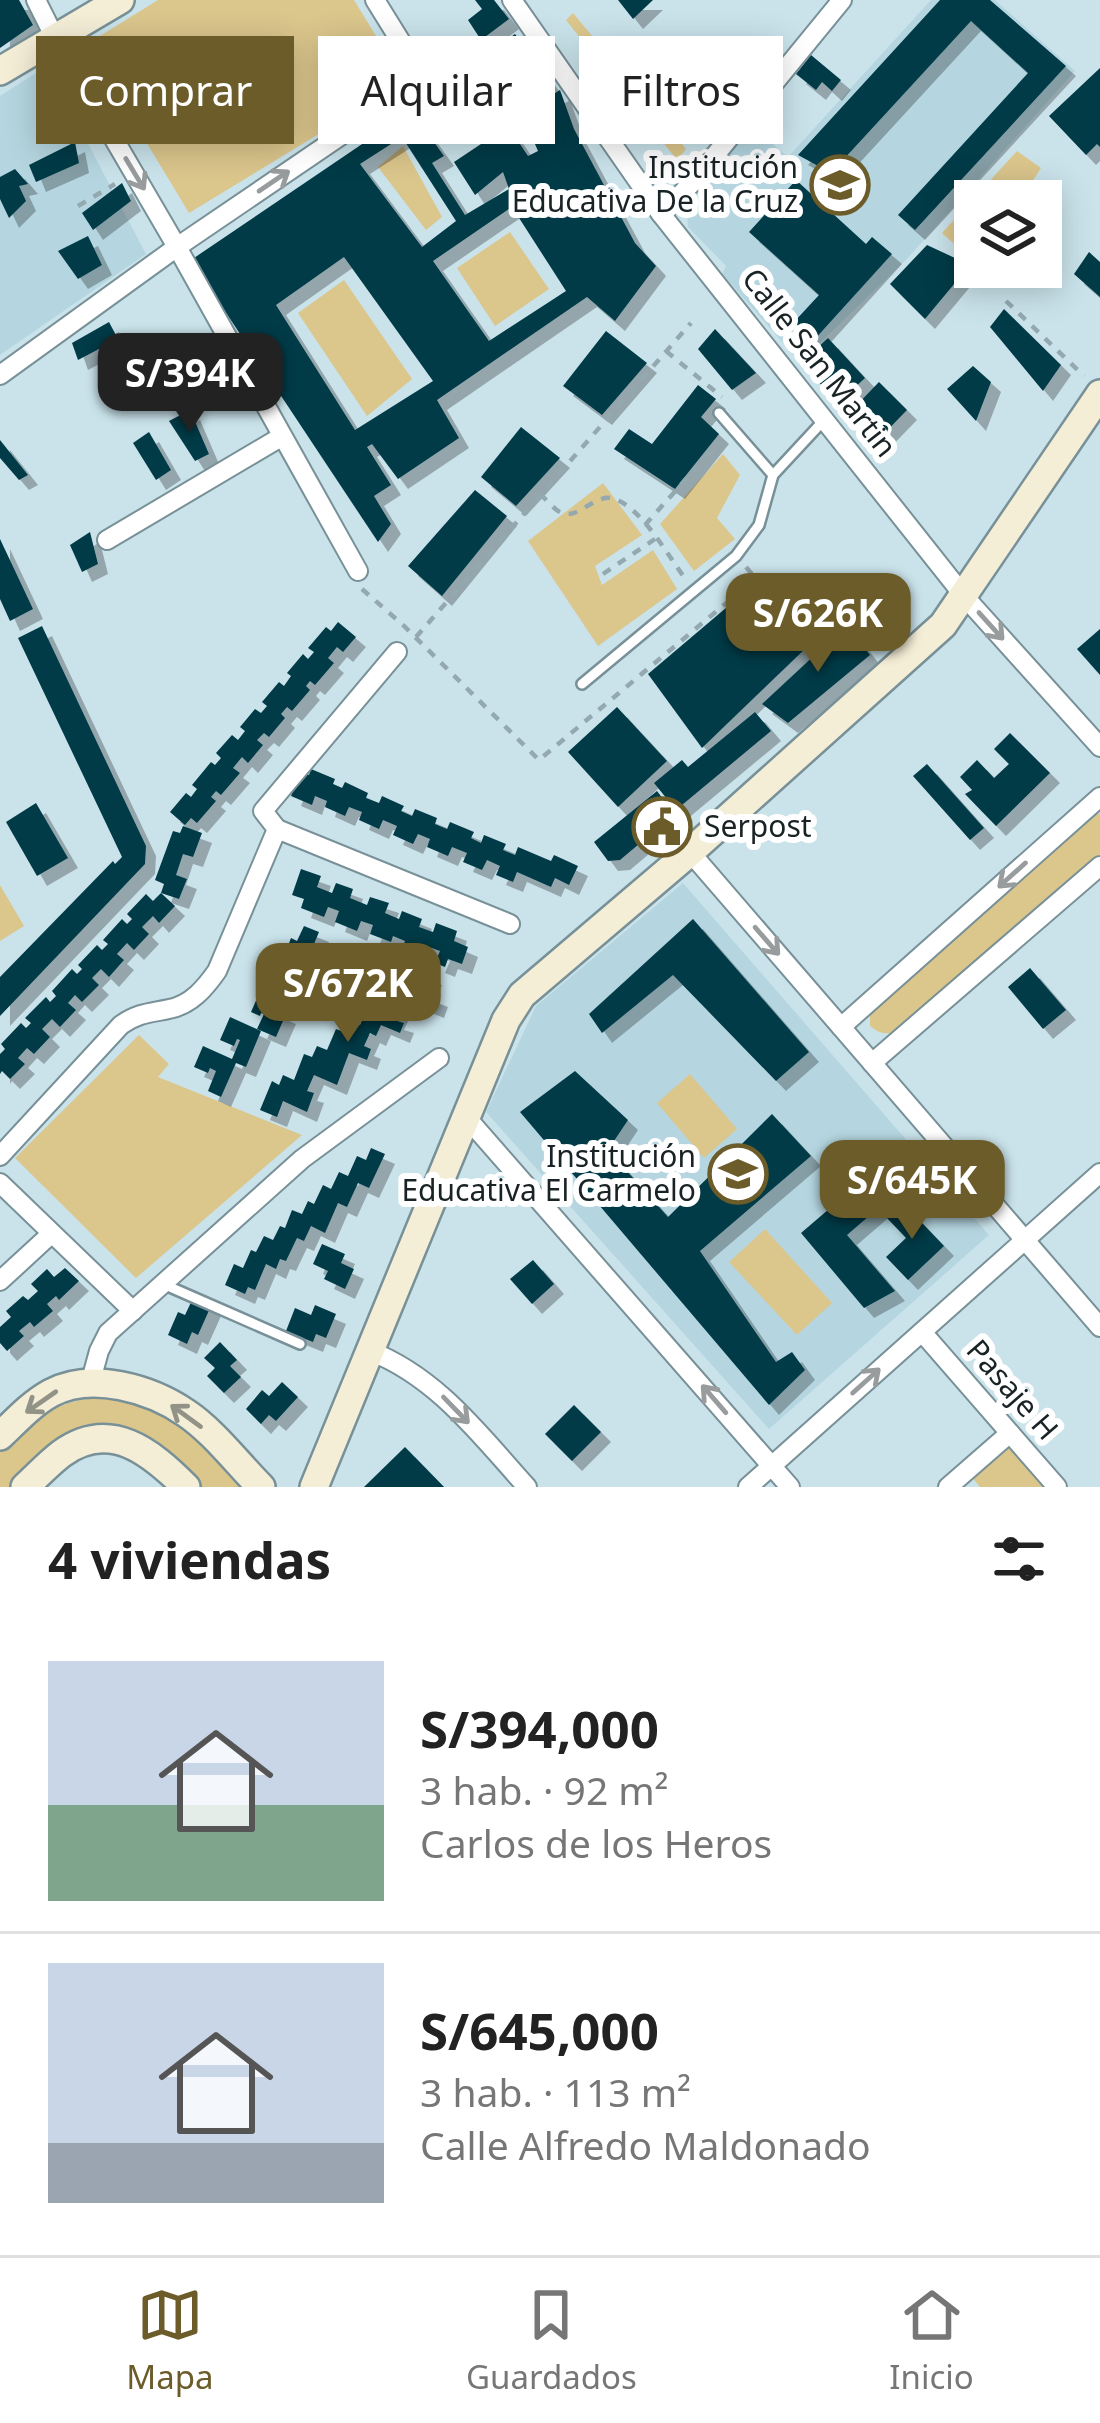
<!DOCTYPE html>
<html lang="es">
<meta charset="utf-8">
<style>
body{margin:0;font-family:"Noto Sans",sans-serif;background:#f2f2f2;color:#222;height:100vh;display:flex;flex-direction:column;font-size:45px;white-space:nowrap}
*{box-sizing:border-box;margin:0}
p{font-size:39px;color:#767676}
.icon{flex:none;width:66px;height:66px;fill:none;stroke:currentColor;stroke-width:2;stroke-linecap:round;stroke-linejoin:round}
.map{position:relative;height:1487px;overflow:hidden}
.sheet{display:flex;flex-direction:column;background:#fff;flex:1}
.sheet>*{flex:none}
.top-card{position:absolute;left:36px;top:36px;width:1029px;height:108px;display:flex;gap:24px}
.fabs{position:absolute;left:954px;top:180px;display:grid;gap:24px}
.fabs a{display:grid;place-items:center;width:108px;height:108px;border-radius:0px;background:#fff;box-shadow:0 6px 30px #0003;font-size:60px}
.price{position:absolute;translate:-50% -102px;padding:0 27px;border-radius:24px;background:#6c5c2a;color:#fff;font-size:39px;line-height:78px;filter:drop-shadow(0 3px 6px #0008)}
.price::after{content:'';position:absolute;left:50%;top:72px;width:36px;height:27px;margin-left:-18px;background:inherit;clip-path:polygon(0 0,100% 0,50% 100%)}
.price.current{background:#222;color:#fff}
ul{padding:0;list-style:none}
li{display:flex;align-items:center;gap:36px;height:300px;padding:0 48px}
li+li{border-top:3px solid #e0e0e0}
li span{display:grid;place-items:center;flex:none;width:336px;height:240px;border-radius:0px;color:#555}
li>.icon{margin-inline-start:auto}
span .icon{width:144px;height:144px;fill:#fffc;stroke-width:1}
li b{font-size:51px}
h2{display:flex;justify-content:space-between;align-items:center;height:144px;padding:0 48px;font-size:51px}
.tag{padding:0 42px;border-radius:0px;background:#fff;box-shadow:0 6px 30px #0003;font-size:42px;line-height:108px}
.tag.current{background:#6c5c2a;color:#fff}
.dock{display:flex;justify-content:space-around;align-items:center;height:168px;border-top:3px solid #e0e0e0;background:#fff;font-size:33px;color:#767676}
.dock a{display:grid;justify-items:center;gap:6px}
.dock .current{color:#6c5c2a}
.map>svg:first-child{display:block}
</style>
<div class="map">
<svg width="1100" height="1487" viewBox="0 0 1100 1487">
<defs>
<filter id="shadow"><feDropShadow dx="10" dy="10" stdDeviation="0" flood-color="#0004"/></filter>
</defs>
<rect width="100%" height="100%" fill="#cae3eb"/>
<g fill="#b5d6e0">
<path d="M931 0H995L1075 71 906 260 800 362 722 274 726 266 688 227 687 212 750 124 788 157Z"/>
<path d="M47 66 146 254 0 355V96Z"/>
<path d="M683 883 989 1235 769 1429 486 1112 536 1006Z"/>
</g>
<g fill="#dbc68c">
<path d="M158 0H354L404 82 189 213 87 44Z"/>
<path d="M573 13 686 149 677 160 566 20Z"/>
<path d="M403 146 442 217 426 230 378 167Z"/>
<path d="M1017 151 1041 168 1020 201H975V263L942 233Z"/>
<path d="M510 232 549 289 495 326 457 268Z"/>
<path d="M344 280 412 379 367 416 298 313Z"/>
<path d="M723 454 740 475 717 518 735 539 694 571 660 524Z"/>
<path d="M603 483 642 535 595 566 602 585 653 550 677 589 598 646 528 541Z"/>
<path d="M1097 814H1100V854L896 1032C884 1035 879 1033 870 1026V1015L876 1009Z"/>
<path d="M0 885 24 926 0 941Z"/>
<path d="M139 1035 169 1064 158 1077 302 1135 136 1278 15 1158Z"/>
<path d="M690 1074 737 1129 704 1158 657 1103Z"/>
<path d="M765 1229 832 1303 797 1335 729 1262Z"/>
<path d="M108 1397 158 1410 184 1424 246 1487H201L168 1453 58 1442 10 1487H0V1451C36 1417 56 1399 108 1397Z"/>
<path d="M1009 1439 1052 1487H980L970 1475Z"/>
</g>
<circle fill="#62c0d8" stroke="#4c91a2" stroke-width="3" cx="245" cy="64" r="15"/>
<g fill="#023b47" fill-rule="evenodd" filter="url(#shadow)">
<path d="M0 0H19L33 25 0 48Z"/>
<path d="M475 0H494L509 19 481 40 468 20 482 9Z"/>
<path d="M618 0H653L633 19Z"/>
<path d="M940 0H990L1066 66 915 230 898 215 1028 73 971 21 831 173 798 155Z"/>
<path d="M515 34 552 85 525 105 509 82 482 102 461 72Z"/>
<path d="M811 55 841 80 832 91 822 82 816 90 796 74Z"/>
<path d="M1100 68V147L1097 144 1086 155 1049 116Z"/>
<path d="M560 90 574 129 635 243 656 266 615 321 587 297 437 400 459 438 398 479 372 444 367 447 391 485 374 496 391 524 378 542 191 260 402 117 426 104 432 115 421 124 444 156 432 163 465 215 509 189 503 172 475 195 454 162 508 126 528 156 538 151 522 114ZM402 137 456 221 422 247 360 164ZM512 207 566 291 489 341 433 261ZM344 257 433 381 355 430 276 305Z"/>
<path d="M75 142 79 163 36 182 29 165Z"/>
<path d="M15 169 28 184 19 186 26 201 9 218 0 199V177Z"/>
<path d="M796 180 866 244 872 237 892 254 814 340 794 322 819 295 749 232Z"/>
<path d="M122 183 131 201 93 230 82 213Z"/>
<path d="M88 236 102 265 78 279 58 251Z"/>
<path d="M927 245 970 265 925 319 890 284Z"/>
<path d="M1089 252 1100 262V297L1074 274Z"/>
<path d="M1004 309 1061 365 1043 391 990 327Z"/>
<path d="M109 322 118 339 78 360 72 343Z"/>
<path d="M715 329 756 373 732 390 698 349Z"/>
<path d="M606 331 647 363 602 415 563 386Z"/>
<path d="M828 338 865 378 838 403 801 363Z"/>
<path d="M973 366 991 382 976 421 947 389Z"/>
<path d="M879 382 907 410 875 443 846 416Z"/>
<path d="M698 385 716 399 701 417 719 434 675 489 614 449 629 429 652 444Z"/>
<path d="M190 410 209 454 195 461 169 421Z"/>
<path d="M521 427 560 458 516 506 481 477Z"/>
<path d="M149 432 171 470 156 480 133 443Z"/>
<path d="M0 440 28 475 19 480 0 458Z"/>
<path d="M475 490 507 516 442 596 408 566Z"/>
<path d="M90 532 98 564 82 572 70 545Z"/>
<path d="M0 539 33 609 10 621 0 599Z"/>
<path d="M753 585 807 647 702 748 648 674Z"/>
<path d="M338 622 356 637 343 652 337 647 328 658 334 663 315 685 310 681 306 686 310 690 292 711 287 707 281 714 285 718 269 737 264 733 257 740 263 745 248 763 242 757 233 768 240 773 221 795 216 791 211 797 216 801 197 823 191 818 185 825 170 812 186 793 191 797 197 789 192 785 211 762 215 765 221 758 216 753 232 735 238 740 245 731 240 727 255 709 261 713 267 706 262 702 279 682 284 686 291 676 287 673 303 654 308 659 314 652 308 648 326 627 331 631Z"/>
<path d="M847 625 870 655 788 723 762 704Z"/>
<path d="M42 626 146 846 145 864 0 1016V977L113 861 115 864 122 857 18 638Z"/>
<path d="M1100 629V675L1077 649Z"/>
<path d="M617 707 667 761 618 807 568 752Z"/>
<path d="M755 712 771 731 676 810 654 783 682 760 688 767Z"/>
<path d="M1010 733 1050 773 996 826 965 794 972 790 960 777 977 760 994 778 1009 764 994 749Z"/>
<path d="M927 764 984 828 970 840 913 776Z"/>
<path d="M311 769 335 779 333 784 342 788 345 782 368 793 366 798 379 803 382 796 404 806 401 811 412 816 415 809 437 818 435 824 447 829 450 822 474 832 471 838 481 843 484 835 506 844 503 850 515 855 518 847 551 861 554 855 578 866 569 885 555 878 551 887 517 872 513 882 496 875 500 866 487 860 482 870 463 862 467 853 452 847 448 856 427 847 430 839 418 834 413 844 393 835 397 826 383 820 379 829 359 820 362 812 349 807 345 816 325 807 327 801 315 796 312 805 291 796 301 771 309 775Z"/>
<path d="M657 791 670 808 665 812 670 818 620 860 608 861 594 842Z"/>
<path d="M36 803 68 858 37 876 6 822Z"/>
<path d="M183 826 202 833 193 857 183 854 176 875 187 879 179 899 161 893 164 884 155 880 173 831 180 833Z"/>
<path d="M301 869 321 876 317 887 332 893 336 883 353 889 350 898 367 905 370 897 389 903 385 913 399 919 402 911 422 919 419 927 433 932 436 923 457 931 454 941 468 947 462 964 448 959 445 967 435 963 440 951 429 947 426 956 403 947 405 941 393 936 391 942 370 934 373 925 361 921 357 931 335 922 339 911 328 907 324 917 301 908 304 899 292 895Z"/>
<path d="M161 893 175 906 159 923 153 916 142 927 149 934 134 950 127 943 117 954 124 960 109 977 101 969 92 978 99 985 82 1002 75 995 68 1003 76 1010 60 1027 52 1019 42 1029 50 1037 34 1054 27 1048 18 1058 25 1064 10 1079 2 1071 0 1074V1054L5 1049 1 1044 21 1023 26 1028 31 1023 25 1018 46 997 50 1002 56 996 52 991 72 969 77 974 82 969 78 965 97 945 102 950 108 944 103 940 122 919 127 924 132 919 127 914 146 894 153 901Z"/>
<path d="M693 919 809 1052 776 1081 673 975 602 1033 589 1014Z"/>
<path d="M304 926 319 932 314 944 322 947 312 972 306 970 302 978 315 985 309 1000 304 998 299 1011 282 1003 279 1011 286 1014 276 1037 257 1029 264 1014 261 1013 260 1016 251 1012 262 987 285 997 291 983 287 981 283 989 271 983 281 959 296 965 302 951 297 949 295 955 286 951 291 938 297 941Z"/>
<path d="M413 968 432 975 425 992 438 997 434 1008 414 1000 410 1011 400 1007 394 1020 404 1023 400 1033 381 1025 376 1036 370 1033 364 1046 371 1049 367 1060 349 1053 337 1085 314 1075 307 1091 314 1093 307 1112 283 1101 277 1117 260 1110 272 1081 279 1085 283 1075 294 1080 304 1054 312 1057 317 1046 327 1050 336 1029 344 1032 349 1020 360 1025 368 1005 375 1007 381 994 392 999 402 976 409 979Z"/>
<path d="M1030 968 1066 1010 1043 1029 1008 987Z"/>
<path d="M230 1017 261 1031 246 1067 236 1063 221 1097 208 1091 216 1071 210 1068 208 1073 194 1067 203 1046 232 1059 240 1040 237 1039 234 1046 220 1040Z"/>
<path d="M575 1071 628 1120 608 1150 668 1217 772 1114 811 1156 700 1251 776 1362 792 1352 805 1370 769 1405 520 1112Z"/>
<path d="M371 1148 385 1154 369 1188 358 1183 347 1207 338 1203 325 1233 311 1226 304 1241 297 1238 286 1261 280 1259 276 1269 266 1264 255 1290 248 1287 245 1294 225 1285 234 1264 243 1268 251 1250 256 1252 264 1236 273 1240 280 1226 285 1228 292 1210 302 1214 308 1201 314 1204 323 1185 331 1189 339 1172 348 1176 357 1156 366 1160Z"/>
<path d="M871 1173 891 1197 847 1235 895 1291 864 1308 801 1233Z"/>
<path d="M902 1202 944 1246 908 1280 886 1257 906 1238 886 1217Z"/>
<path d="M322 1244 345 1254 341 1263 354 1269 345 1289 324 1279 328 1271 313 1264Z"/>
<path d="M533 1260 554 1284 532 1304 510 1279Z"/>
<path d="M65 1268 79 1281 59 1300 56 1296 47 1304 53 1311 34 1327 30 1322 19 1331 24 1336 7 1351 0 1343V1327L11 1317 6 1311 23 1296 28 1300 38 1291 31 1284 47 1269 54 1277Z"/>
<path d="M193 1298 211 1306 198 1335 192 1332 187 1344 168 1335 178 1312 185 1315Z"/>
<path d="M315 1305 336 1314 326 1338 316 1334 313 1342 286 1331 295 1308 311 1315Z"/>
<path d="M220 1342 237 1360 230 1366 241 1377 224 1393 207 1376 215 1368 204 1358Z"/>
<path d="M282 1382 298 1397 276 1421 269 1415 261 1424 246 1409 262 1390 269 1396Z"/>
<path d="M574 1405 601 1432 572 1461 545 1434Z"/>
<path d="M405 1447 444 1487H364Z"/>
</g>
<g fill="none" stroke-linecap="round" stroke-linejoin="round">
<defs>
<g id="lane">
<path d="M719 413 773 475"/>
<path d="M582 684 736 556 759 525 773 475 825 419"/>
<path d="M163 1284 300 1344"/>
</g>
<g id="street">
<path d="M36 0 55 38 177 247 358 571"/>
<path d="M512 0 661 214 964 596 1100 747"/>
<path d="M661 214 694 181 842 0"/>
<path d="M0 375 177 247 424 79 375 0"/>
<path d="M107 540 281 437"/>
<path d="M277 829 510 924"/>
<path d="M690 852 1100 1327"/>
<path d="M841 1027 1100 797"/>
<path d="M872 1063 1100 866"/>
<path d="M467 1118 790 1487"/>
<path d="M0 1156 121 1025C138 1013 150 1013 169 1009 191 1005 205 988 217 971L277 829 263 811 397 652"/>
<path d="M0 1183 133 1311"/>
<path d="M0 1281 51 1234"/>
<path d="M922 1332 1057 1487"/>
<path d="M370 1351C437 1377 480 1435 527 1487"/>
<path d="M90 1384 99 1351 108 1333 302 1159 439 1058"/>
<path d="M748 1487 1100 1173"/>
<path d="M948 1487 1010 1433"/>
</g>
<g id="secondary">
<path d="M0 71 120 0"/>
<path d="M0 1436C16 1421 31 1404 51 1393 92 1371 151 1389 186 1413 213 1431 238 1464 261 1487"/>
<path d="M25 1487C37 1476 48 1464 61 1454 110 1418 151 1452 186 1487"/>
<path d="M314 1487 506 1020 522 995 690 852 943 625 1100 394"/>
</g>
</defs>
<use href="#lane" stroke="#789097" stroke-width="14"/>
<use href="#street" stroke="#789097" stroke-width="22"/>
<use href="#secondary" stroke="#789097" stroke-width="32"/>
<g stroke="#94a8af" stroke-width="4.5" stroke-dasharray="9 9" stroke-linecap="butt">
<path d="M78 206 115 184"/>
<path d="M1006 301 1084 376"/>
<path d="M666 351 722 397"/>
<path d="M540 494C546 499 554 510 562 513 579 520 595 492 615 499 642 509 667 554 684 577"/>
<path d="M645 525 720 441"/>
<path d="M746 567 812 646"/>
<path d="M603 574 655 539"/>
<path d="M362 589 403 625 539 760 755 579"/>
<path d="M416 637 691 323"/>
</g>
<use href="#lane" stroke="#fff" stroke-width="9"/>
<use href="#street" stroke="#fff" stroke-width="18"/>
<use href="#secondary" stroke="#f5eed7" stroke-width="27"/>
</g>
<defs><path id="oneway-shaft" d="M-6 0H5M1.5-3L5.5 0L1.5 3" fill="none" stroke-width="1.6" stroke-linecap="round" stroke-linejoin="round" transform="scale(3)"/></defs>
<g stroke="#989c9d">
<use href="#oneway-shaft" transform="translate(135 174) rotate(59)"/>
<use href="#oneway-shaft" transform="translate(274 181) rotate(-34)"/>
<use href="#oneway-shaft" transform="translate(991 626) rotate(48)"/>
<use href="#oneway-shaft" transform="translate(1012 875) rotate(138)"/>
<use href="#oneway-shaft" transform="translate(767 941) rotate(49)"/>
<use href="#oneway-shaft" transform="translate(866 1381) rotate(-42)"/>
<use href="#oneway-shaft" transform="translate(714 1399) rotate(-131)"/>
<use href="#oneway-shaft" transform="translate(456 1410) rotate(46)"/>
</g>
<g stroke="#929287">
<use href="#oneway-shaft" transform="translate(41 1402) rotate(145)"/>
<use href="#oneway-shaft" transform="translate(186 1416) rotate(-144)"/>
</g>
<defs>
<symbol id="school-ring" viewBox="-11 -11 22 22"><circle r="9.5" fill="#fff" stroke="#6c5c2a" stroke-width="1.5"/><path d="M0-5L7-2L0 1L-7-2ZM-4 1L0 2.5L4 1V4Q0 6-4 4Z" fill="#6c5c2a"/></symbol>
<symbol id="civic-ring" viewBox="-11 -11 22 22"><circle r="9.5" fill="#fff" stroke="#6c5c2a" stroke-width="1.5"/><path d="M-.6-6.5H3V-4.5H.6V-3L4-1V1h2V6H-6V1h2V-1L-.6-3ZM-1.2 2.5V6h2.4V2.5Z" fill="#6c5c2a"/></symbol>
</defs>
<g fill-rule="evenodd">
<use href="#school-ring" x="807" y="152" width="66" height="66"/>
<use href="#civic-ring" x="629" y="794" width="66" height="66"/>
<use href="#school-ring" x="705" y="1141" width="66" height="66"/>
</g>
<g text-anchor="middle" stroke-width="12" stroke-linejoin="round" paint-order="stroke">
<g font-size="30" fill="#192225" stroke="#fff" text-anchor="end">
<text x="798" y="178">Institución<tspan x="798" dy="34">Educativa De la Cruz</tspan></text>
<text x="704" y="837" text-anchor="start">Serpost</text>
<text x="696" y="1167">Institución<tspan x="696" dy="34">Educativa El Carmelo</tspan></text>
</g>
<g font-size="30" fill="#192225" stroke="#fff">
<text transform="translate(819 363) rotate(52)" y="10">Calle San Martin</text>
<text transform="translate(1012 1390) rotate(49)" y="10">Pasaje H</text>
</g>
</g>
</svg>
<div class="fabs">
<a><svg class="icon" aria-label="layers" viewBox="0 0 24 24"><path d="M12 4l9 5-9 5-9-5zM3 14l9 5 9-5"/></svg></a>
</div>
<b class="price current" style="left:190px;top:435px">S/394K</b>
<b class="price" style="left:818px;top:675px">S/626K</b>
<b class="price" style="left:348px;top:1045px">S/672K</b>
<b class="price" style="left:912px;top:1242px">S/645K</b>
<div class="top-card">
<a class="tag current">Comprar</a>
<a class="tag">Alquilar</a>
<a class="tag">Filtros</a>
</div>
</div>
<section class="sheet">
<h2>4 viviendas<svg class="icon" aria-label="filters" viewBox="0 0 24 24"><path d="M4 7h16M4 17h16"/><circle cx="9" cy="7" r="2"/><circle cx="15" cy="17" r="2"/></svg></h2>
<ul>
<li><span style="background:linear-gradient(#c9d6e8 60%,#7fa58c 0)"><svg class="icon" aria-label="home" viewBox="0 0 24 24"><path d="M3 11l9-7 9 7M6 9v11h12V9"/></svg></span><div><b>S/394,000</b><p>3 hab. · 92 m²</p><p>Carlos de los Heros</p></div></li>
<li><span style="background:linear-gradient(#c9d6e8 75%,#9aa5b1 0)"><svg class="icon" aria-label="home" viewBox="0 0 24 24"><path d="M3 11l9-7 9 7M6 9v11h12V9"/></svg></span><div><b>S/645,000</b><p>3 hab. · 113 m²</p><p>Calle Alfredo Maldonado</p></div></li>
</ul>
</section>
<nav class="dock">
<a class="current"><svg class="icon" aria-label="map" viewBox="0 0 24 24"><path d="M3 6l6-2 6 2 6-2v14l-6 2-6-2-6 2zM9 4v14M15 6v14"/></svg>Mapa</a>
<a><svg class="icon" aria-label="saved" viewBox="0 0 24 24"><path d="M7 4h10v16l-5-4-5 4z"/></svg>Guardados</a>
<a><svg class="icon" aria-label="home" viewBox="0 0 24 24"><path d="M3 11l9-7 9 7M6 9v11h12V9"/></svg>Inicio</a>
</nav>
